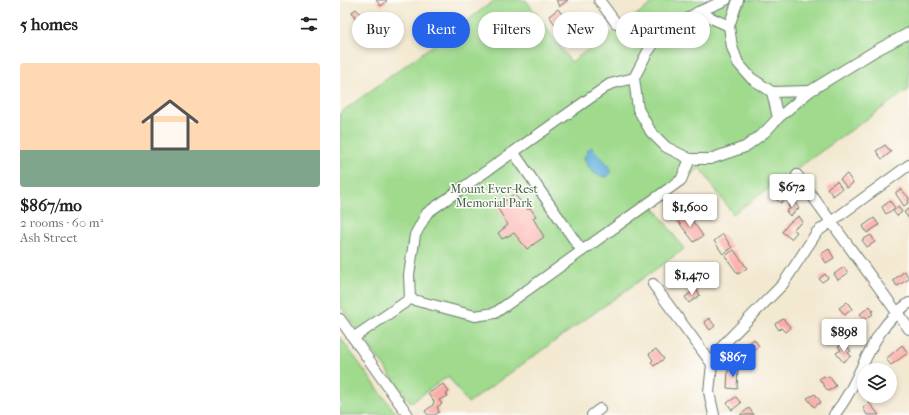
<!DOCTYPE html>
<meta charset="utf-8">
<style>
body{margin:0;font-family:"IM FELL French Canon",serif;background:#f2f2f2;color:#202124;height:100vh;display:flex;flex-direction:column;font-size:15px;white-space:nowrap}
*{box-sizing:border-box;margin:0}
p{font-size:13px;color:#757577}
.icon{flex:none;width:22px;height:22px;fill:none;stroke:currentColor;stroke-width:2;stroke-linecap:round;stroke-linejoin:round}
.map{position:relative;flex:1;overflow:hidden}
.drawer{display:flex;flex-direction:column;background:#fff;width:340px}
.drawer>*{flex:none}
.banner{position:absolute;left:12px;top:12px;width:380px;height:36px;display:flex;gap:8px}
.buttons{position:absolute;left:517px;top:363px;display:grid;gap:8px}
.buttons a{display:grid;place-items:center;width:40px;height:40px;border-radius:50%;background:#fff;box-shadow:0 2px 6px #0003;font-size:20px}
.price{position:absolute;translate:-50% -34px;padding:0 9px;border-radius:4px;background:#fff;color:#222;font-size:13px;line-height:26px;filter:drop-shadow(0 1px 2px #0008)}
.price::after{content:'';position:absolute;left:50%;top:24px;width:12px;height:9px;margin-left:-6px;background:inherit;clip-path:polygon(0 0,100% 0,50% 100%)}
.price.selected{background:#2563eb;color:#fff}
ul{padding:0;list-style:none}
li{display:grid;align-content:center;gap:8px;height:212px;padding:0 20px}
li+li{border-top:1px solid #e0e0e0}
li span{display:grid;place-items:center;height:124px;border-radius:4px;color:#555}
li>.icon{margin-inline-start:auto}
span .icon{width:72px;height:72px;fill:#fffc;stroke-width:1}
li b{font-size:17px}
h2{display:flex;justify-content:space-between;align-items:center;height:48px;padding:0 20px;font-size:17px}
.tag{padding:0 14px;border-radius:18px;background:#fff;box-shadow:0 2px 6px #0003;font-size:14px;line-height:36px}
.tag.selected{background:#2563eb;color:#fff}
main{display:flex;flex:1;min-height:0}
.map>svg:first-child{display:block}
</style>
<main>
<section class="drawer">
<h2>5 homes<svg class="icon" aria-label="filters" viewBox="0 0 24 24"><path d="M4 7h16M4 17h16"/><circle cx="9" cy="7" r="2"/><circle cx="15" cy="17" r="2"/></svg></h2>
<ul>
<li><span style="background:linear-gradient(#ffd9b3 70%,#7fa58c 0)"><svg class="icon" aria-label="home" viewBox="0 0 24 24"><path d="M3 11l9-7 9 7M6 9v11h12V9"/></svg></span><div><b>$867/mo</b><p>2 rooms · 60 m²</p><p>Ash Street</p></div></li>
</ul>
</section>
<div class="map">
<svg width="569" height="415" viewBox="0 0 569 415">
<rect width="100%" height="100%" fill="#fdfcf7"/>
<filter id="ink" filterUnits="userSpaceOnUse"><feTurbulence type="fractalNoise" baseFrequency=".025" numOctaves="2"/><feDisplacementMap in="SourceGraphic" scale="8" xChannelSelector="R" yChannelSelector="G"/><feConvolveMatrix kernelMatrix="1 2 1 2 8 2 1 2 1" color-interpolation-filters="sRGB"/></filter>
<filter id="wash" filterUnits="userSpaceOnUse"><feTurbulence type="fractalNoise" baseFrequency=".012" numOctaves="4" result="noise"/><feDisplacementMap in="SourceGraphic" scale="16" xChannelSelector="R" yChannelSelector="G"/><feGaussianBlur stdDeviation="0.9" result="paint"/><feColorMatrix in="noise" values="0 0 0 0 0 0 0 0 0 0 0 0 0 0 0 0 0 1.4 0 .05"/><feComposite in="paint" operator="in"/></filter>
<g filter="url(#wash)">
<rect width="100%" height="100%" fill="#f3e8d0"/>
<g fill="#9fda8d" stroke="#5f8c60">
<path d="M155 0H186L231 62 317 0H569V89L393 214 360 168 311 203 344 249 128 403 108 376 71 403 0 306V113Z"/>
<path d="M0 337 57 415H0Z"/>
</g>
<path fill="#65b2de" stroke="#427889" d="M251 147C253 148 268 165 271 168V173L267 177C254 176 249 170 244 158L248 150Z"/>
<g id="blocks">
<g fill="#fcaca8">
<path d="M36 0H45L47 1 41 6Z"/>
<path d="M216 0H228L220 6Z"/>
<path d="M16 9 25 19 18 23 12 12Z"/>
<path d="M218 9 240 39 231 46 209 16Z"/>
<path d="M258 23 265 32 248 44 241 35Z"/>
<path d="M545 145 551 152 542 159 536 151Z"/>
<path d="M507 174 513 183 507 188 500 179Z"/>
<path d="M452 180 454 182 447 187 454 195 440 203 436 199 440 196 439 194 442 191 439 187Z"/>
<path d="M497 181 502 189 493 196 487 188Z"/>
<path d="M561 189 569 198 568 203 564 206 556 194V192Z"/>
<path d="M174 194 188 210 190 208 196 216 193 218 204 237 187 249 174 233 162 239 158 233 168 225 157 207Z"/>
<path d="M454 201 459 208 450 216 446 211 450 209 448 205Z"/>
<path d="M550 201 555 208 546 214 542 207Z"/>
<path d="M558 207 562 212 557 216 553 211Z"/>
<path d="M568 209 569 210V219L564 212Z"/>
<path d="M347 213 363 236 354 242 337 220Z"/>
<path d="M459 216 463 222 453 229 457 232 451 239 442 232 449 223Z"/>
<path d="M534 218 539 225 527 233 523 226Z"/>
<path d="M383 234 392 248 383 254 374 241Z"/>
<path d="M531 235 535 242 527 247 522 240Z"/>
<path d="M489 249 494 258 486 263 481 254Z"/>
<path d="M394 250 407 268 398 274 385 256Z"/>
<path d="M504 267 508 273 498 280 494 274Z"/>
<path d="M565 271 569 279 557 286 553 280Z"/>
<path d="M485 274 488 278 482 282 479 279Z"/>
<path d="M356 289 360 295 349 303 345 297Z"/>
<path d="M507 302 512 309 505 315 499 308Z"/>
<path d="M530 306 533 311 531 312 533 314 526 319 525 316 523 318 520 314Z"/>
<path d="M369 318 375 326 370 330 364 322Z"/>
<path d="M443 319 451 328 445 332 441 328 439 330 435 324Z"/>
<path d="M414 339 419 346 408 354 403 348Z"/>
<path d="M502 344 504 347 506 345 511 351 508 353 511 356 503 362 496 353 501 350 498 347Z"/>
<path d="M562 345 568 353 551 365 546 359Z"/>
<path d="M316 349 324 359 314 366 311 362 313 360 309 354Z"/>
<path d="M388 368H398L397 389 387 388Z"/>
<path d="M484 376 486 378 489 376 496 386 488 391 479 379Z"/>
<path d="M103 384 109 392 106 394 108 396 99 400 102 404 97 407 99 412 95 415H88L85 411 93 405 94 401 88 394Z"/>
<path d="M475 394 481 402 474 407 467 398Z"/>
<path d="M396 397 401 403 392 410 387 403Z"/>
<path d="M529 403 531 405 539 415H527L523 407Z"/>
<path d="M409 408 414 415H400Z"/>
</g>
</g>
</g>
<g filter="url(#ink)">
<use href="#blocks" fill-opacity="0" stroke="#69796b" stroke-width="1"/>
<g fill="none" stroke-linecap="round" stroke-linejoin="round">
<defs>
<g id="minor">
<path d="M259 0 276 23"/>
<path d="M386 0 358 12 319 36 307 53 294 78 298 109 311 132 326 147 350 159H370L405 147 425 132 438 118 470 91 535 51 569 33"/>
<path d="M398 0 389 26 392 47 398 63 411 78 432 92 470 91"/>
<path d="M358 12 389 26"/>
<path d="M432 92 438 118"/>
<path d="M174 153 242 251"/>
<path d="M457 175 569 329"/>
<path d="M313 284 372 364 369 392 374 415"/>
<path d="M70 299 69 275 75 235 87 213 270 84 294 78"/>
<path d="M0 319 68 415"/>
<path d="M13 338 70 299 135 316 155 313 341 180 350 159"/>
<path d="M372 364 384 344 443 284 477 232 569 165"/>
<path d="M252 415 260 409"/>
<path d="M494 415C524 378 527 332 569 303"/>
</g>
</defs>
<use href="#minor" stroke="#69796b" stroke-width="12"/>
<use href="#minor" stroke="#fff" stroke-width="10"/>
</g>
</g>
<g text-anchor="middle" stroke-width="3" stroke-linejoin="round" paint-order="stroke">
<g font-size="12" fill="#3f644a" stroke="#fdfcf7">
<text x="154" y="193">Mount Ever-Rest<tspan x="154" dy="14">Memorial Park</tspan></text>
</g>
</g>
</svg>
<div class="buttons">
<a><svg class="icon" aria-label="layers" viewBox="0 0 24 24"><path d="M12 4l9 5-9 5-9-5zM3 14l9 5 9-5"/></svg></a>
</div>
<b class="price" style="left:452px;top:208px">$672</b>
<b class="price" style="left:350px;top:228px">$1,600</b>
<b class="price" style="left:352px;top:296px">$1,470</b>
<b class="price" style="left:504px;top:353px">$898</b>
<b class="price selected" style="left:393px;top:378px">$867</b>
<div class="banner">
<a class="tag">Buy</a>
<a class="tag selected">Rent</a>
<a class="tag">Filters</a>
<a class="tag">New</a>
<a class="tag">Apartment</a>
</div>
</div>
</main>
